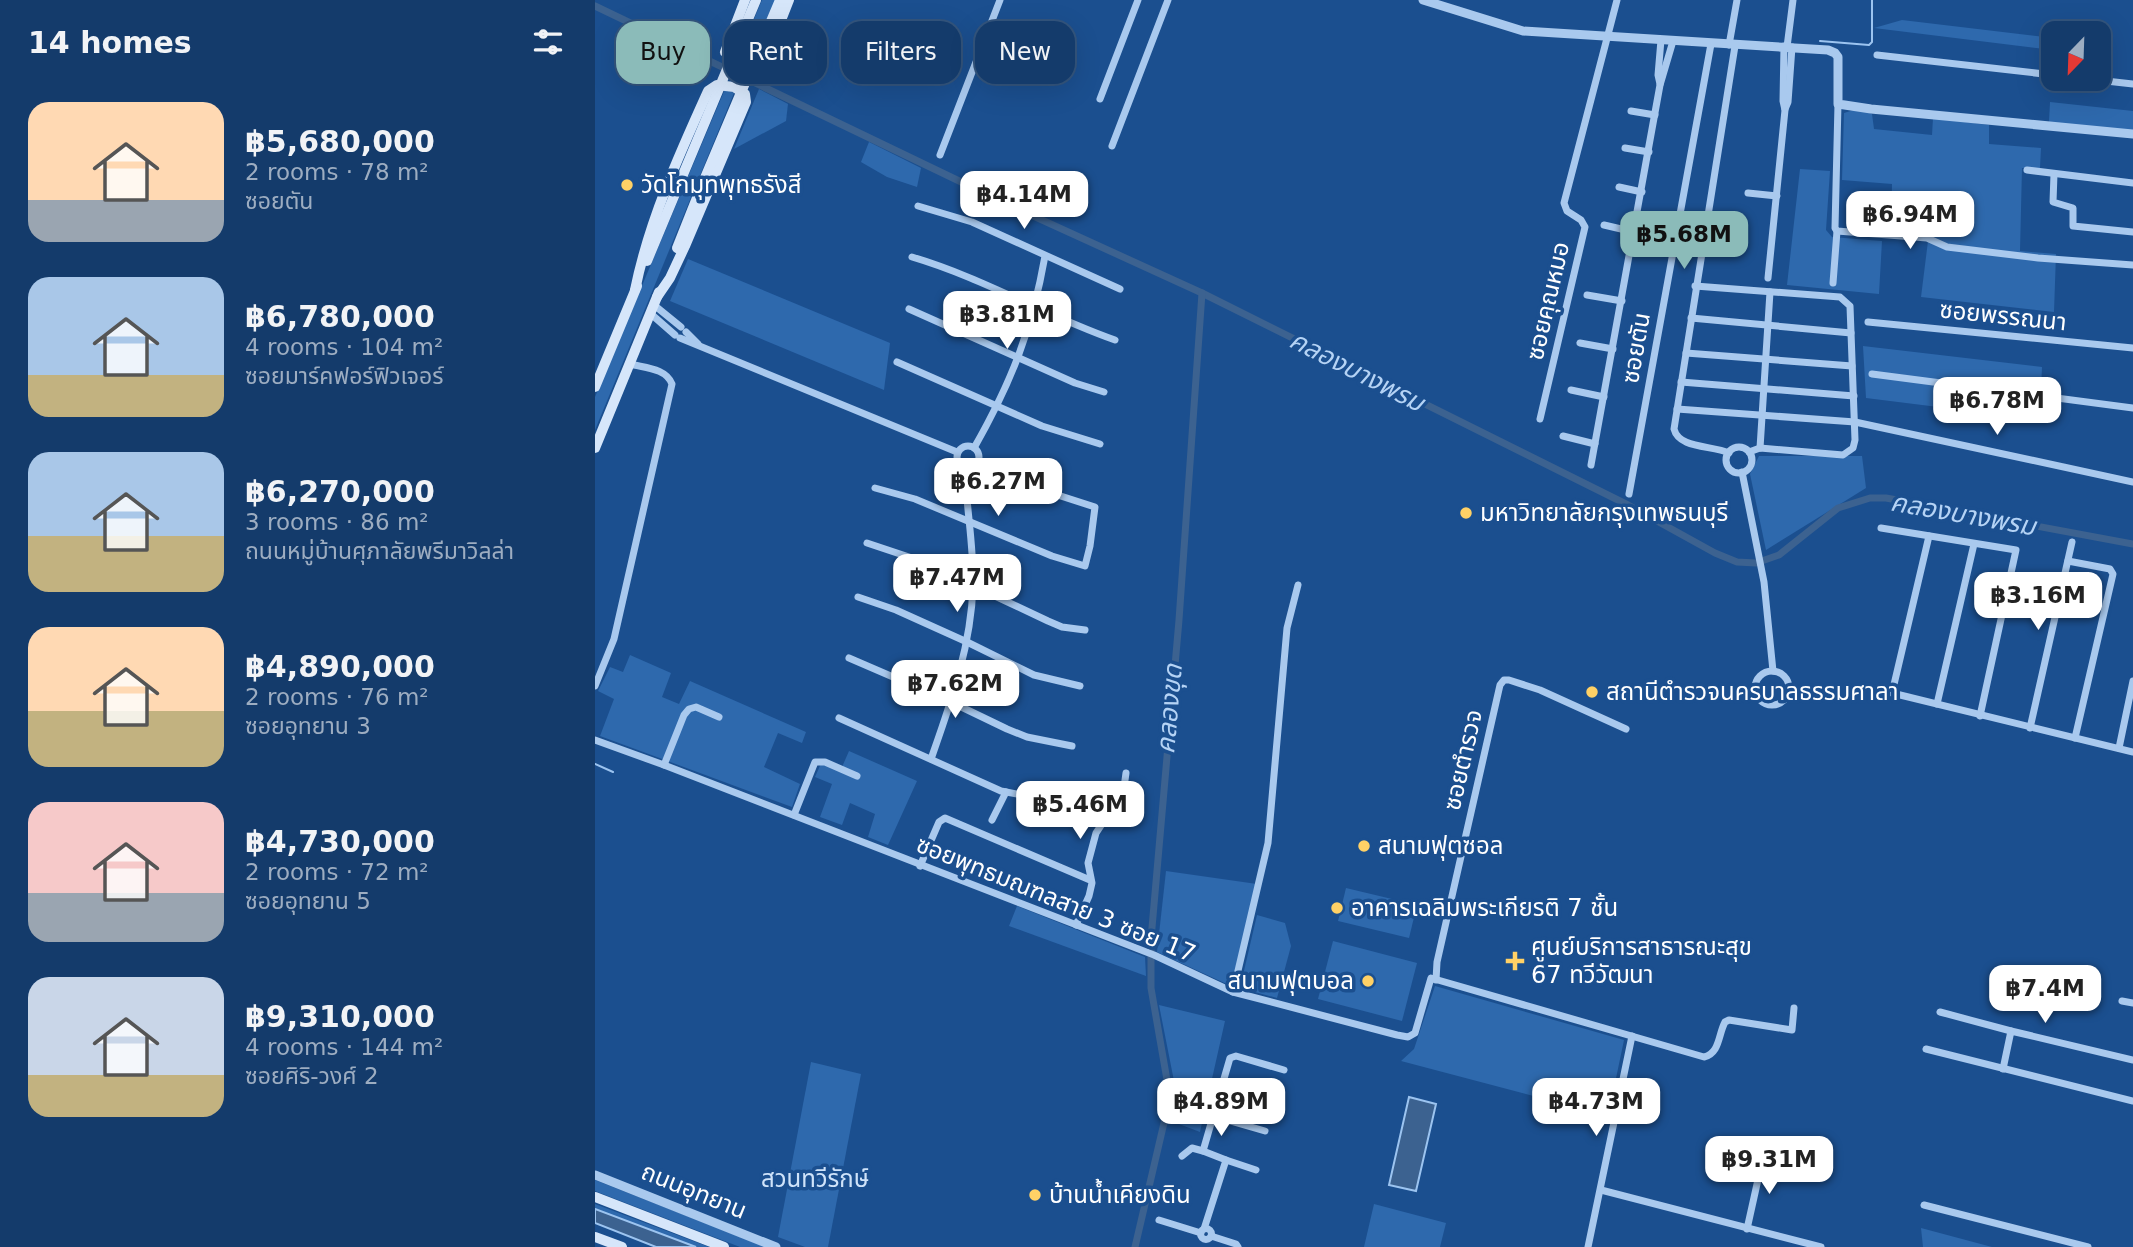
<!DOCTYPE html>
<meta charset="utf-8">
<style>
body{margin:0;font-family:"DejaVu Sans","Noto Sans Thai",sans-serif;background:#214673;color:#f1f3f6;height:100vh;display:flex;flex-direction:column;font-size:26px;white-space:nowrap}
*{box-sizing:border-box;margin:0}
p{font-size:23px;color:#9dadc1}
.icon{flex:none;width:38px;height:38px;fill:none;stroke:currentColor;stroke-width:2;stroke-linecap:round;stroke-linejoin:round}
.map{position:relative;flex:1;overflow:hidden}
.drawer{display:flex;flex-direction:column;background:#143b6b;width:595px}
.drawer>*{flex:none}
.hud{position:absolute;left:21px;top:21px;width:665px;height:63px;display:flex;gap:14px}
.needle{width:46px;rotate:203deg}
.fabs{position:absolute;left:1446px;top:21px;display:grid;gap:14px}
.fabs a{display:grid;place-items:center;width:70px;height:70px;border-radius:14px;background:#143b6b;box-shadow:0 7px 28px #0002,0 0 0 2px #33557e;font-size:35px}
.price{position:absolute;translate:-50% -60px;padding:0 16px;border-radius:14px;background:#fff;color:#222;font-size:23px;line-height:46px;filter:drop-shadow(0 2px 4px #0008)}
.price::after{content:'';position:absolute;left:50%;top:42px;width:21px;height:16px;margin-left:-10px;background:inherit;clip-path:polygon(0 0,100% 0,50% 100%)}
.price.on{background:#8bbbb9;color:#111}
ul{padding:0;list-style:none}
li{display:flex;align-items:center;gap:21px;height:175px;padding:0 28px}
li span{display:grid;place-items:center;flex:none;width:196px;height:140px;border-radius:21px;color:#555}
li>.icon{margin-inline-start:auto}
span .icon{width:84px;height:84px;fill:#fffc;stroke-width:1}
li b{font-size:30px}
h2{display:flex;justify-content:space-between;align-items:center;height:84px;padding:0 28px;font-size:30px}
.chip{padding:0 24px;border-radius:21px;background:#143b6b;box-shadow:0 7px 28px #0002,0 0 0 2px #33557e;font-size:24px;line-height:63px}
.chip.on{background:#8bbbb9;color:#111}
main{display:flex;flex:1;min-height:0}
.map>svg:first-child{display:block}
</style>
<main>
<section class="drawer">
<h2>14 homes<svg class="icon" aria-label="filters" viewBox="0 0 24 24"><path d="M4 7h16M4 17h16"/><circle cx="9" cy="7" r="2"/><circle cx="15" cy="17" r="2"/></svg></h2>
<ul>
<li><span style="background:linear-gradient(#ffd9b3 70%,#9aa5b1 0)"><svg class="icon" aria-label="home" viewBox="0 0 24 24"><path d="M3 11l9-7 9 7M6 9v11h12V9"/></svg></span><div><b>฿5,680,000</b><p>2 rooms · 78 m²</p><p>ซอยตัน</p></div></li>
<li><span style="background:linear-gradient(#a9c7e8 70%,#c2b280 0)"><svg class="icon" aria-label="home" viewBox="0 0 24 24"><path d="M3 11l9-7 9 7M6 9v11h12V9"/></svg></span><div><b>฿6,780,000</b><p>4 rooms · 104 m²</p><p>ซอยมาร์คฟอร์ฟิวเจอร์</p></div></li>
<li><span style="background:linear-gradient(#a9c7e8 60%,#c2b280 0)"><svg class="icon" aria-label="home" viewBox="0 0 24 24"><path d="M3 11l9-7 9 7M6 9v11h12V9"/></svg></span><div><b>฿6,270,000</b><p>3 rooms · 86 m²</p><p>ถนนหมู่บ้านศุภาลัยพรีมาวิลล่า</p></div></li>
<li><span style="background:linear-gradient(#ffd9b3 60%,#c2b280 0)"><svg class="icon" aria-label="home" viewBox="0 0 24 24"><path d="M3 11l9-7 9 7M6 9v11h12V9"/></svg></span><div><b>฿4,890,000</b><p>2 rooms · 76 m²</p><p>ซอยอุทยาน 3</p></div></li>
<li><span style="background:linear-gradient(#f6c9c9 65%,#9aa5b1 0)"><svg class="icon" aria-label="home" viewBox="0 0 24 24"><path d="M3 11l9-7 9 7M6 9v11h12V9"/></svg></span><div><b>฿4,730,000</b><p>2 rooms · 72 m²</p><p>ซอยอุทยาน 5</p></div></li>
<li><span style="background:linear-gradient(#c9d6e8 70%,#c2b280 0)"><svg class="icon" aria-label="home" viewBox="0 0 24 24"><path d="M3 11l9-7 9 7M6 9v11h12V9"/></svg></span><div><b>฿9,310,000</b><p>4 rooms · 144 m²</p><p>ซอยศิริ-วงศ์ 2</p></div></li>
</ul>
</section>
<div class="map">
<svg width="1538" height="1247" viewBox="0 0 1538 1247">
<rect width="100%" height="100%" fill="#1b4f8f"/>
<g fill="#2e69ad">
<path d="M167 0H181L155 59 144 55Z"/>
<path d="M1307 20 1458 38V50L1279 28Z"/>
<path d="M130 89 139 93 0 430V397Z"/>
<path d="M164 89 193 104 191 121 139 149Z"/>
<path d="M1455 102 1538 111V131L1454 122Z"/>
<path d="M1262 109 1277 114 1279 129 1337 135 1338 118 1394 125V144L1446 148 1445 168H1427L1425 251 1461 254 1459 312 1326 297 1334 233 1296 227 1297 184 1247 180 1249 113Z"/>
<path d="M274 142 326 168 322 187 292 177 266 162Z"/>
<path d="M1205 169 1235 171 1231 230 1237 237 1287 241 1284 294 1192 285Z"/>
<path d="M93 259 295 343 289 390 75 301Z"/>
<path d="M1268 346 1447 367 1446 390 1414 387 1415 416 1271 398Z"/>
<path d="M1164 456H1267L1271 488 1171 550 1155 474Z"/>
<path d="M35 655 76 673 67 697 84 704 95 681 211 732 207 743 183 733 169 767 205 784 197 807 5 736 19 699 3 691 15 667 28 672Z"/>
<path d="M254 751 322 781 293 845 273 837 280 814 255 803 247 825 225 817 237 784 220 777 228 759 247 767Z"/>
<path d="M571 871 662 884 636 986 562 952Z"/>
<path d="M751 888 822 905 814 938 743 921Z"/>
<path d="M422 906 550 957 551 976 414 926Z"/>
<path d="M662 915 690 923 696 946 682 998 645 988Z"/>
<path d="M738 941 822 963 807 1021 723 999Z"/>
<path d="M840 986 1029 1040 1015 1107 1010 1115 806 1061 819 1049Z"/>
<path d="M564 1005 630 1021 605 1132 576 1121 579 1081Z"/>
<path d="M216 1062 266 1074 233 1247H210L183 1237Z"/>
<path d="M0 1180 171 1247H145L0 1191Z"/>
<path d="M0 1204 114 1247H101L0 1209Z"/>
<path d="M779 1204 851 1223 845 1247H769Z"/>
<path d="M1326 1228 1397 1247H1328Z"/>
</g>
<g fill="#3c6290" stroke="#9cc4f0" stroke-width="2">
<path d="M814 1097 841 1104 821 1191 794 1185Z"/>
<path d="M0 1209 101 1247H61L0 1223Z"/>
</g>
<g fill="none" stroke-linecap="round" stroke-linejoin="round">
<g stroke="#9cc4f0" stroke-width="2">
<path d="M1225 41 1274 45 1277 42V0"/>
<path d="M0 764 18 772"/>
</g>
<g stroke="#3c6290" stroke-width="7">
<path d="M0 6 412 204 607 293 1033 505 1120 553 1142 562 1161 563 1184 555 1243 508 1275 498H1291L1538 544"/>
<path d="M540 1247 572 1110V1080L556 988V939L584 620 607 293"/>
</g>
<g stroke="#a9c9ee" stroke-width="7">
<path d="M1134 45 1142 0"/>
<path d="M1192 47 1198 0"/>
<path d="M1282 55 1458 75"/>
<path d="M1493 79 1538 84"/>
<path d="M1065 84 1063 75 1066 40"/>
<path d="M505 99 543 0"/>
<path d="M1243 104 1240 228 1242 231 1332 238 1352 247 1443 258 1538 265"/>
<path d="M1190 109 1193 102 1197 47"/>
<path d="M1036 111 1060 115"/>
<path d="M517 146 573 0"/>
<path d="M1030 148 1054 152"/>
<path d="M345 155 405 0"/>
<path d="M1432 170 1538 183"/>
<path d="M1459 174 1458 202 1478 208V226L1538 232"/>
<path d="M1024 187 1047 192"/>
<path d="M1153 193 1182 196"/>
<path d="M323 206 377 222 525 289"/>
<path d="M1009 225 1039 232"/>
<path d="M317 257C388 278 451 316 520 340"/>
<path d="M1173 278 1190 110 1188 101 1189 46"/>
<path d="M1238 283 1242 231"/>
<path d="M1100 286 1245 297 1255 306 1260 440 1258 448 1248 455 1165 448 1154 452"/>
<path d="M992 295 1027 301"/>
<path d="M59 305 86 327"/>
<path d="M314 309 480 383 509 392"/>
<path d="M56 314 80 335"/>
<path d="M1096 318 1256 333"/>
<path d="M1273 322 1538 348"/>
<path d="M91 332 103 344"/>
<path d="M85 338 362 452"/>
<path d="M985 343 1018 349"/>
<path d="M1091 353 1257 366"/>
<path d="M302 362 447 426 505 444"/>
<path d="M1277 374 1538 408"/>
<path d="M1086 382 1259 396"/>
<path d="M976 390 1009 397"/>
<path d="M1082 409 1260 422 1538 482"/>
<path d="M945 419 990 227 986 220 972 211 969 203 1022 0"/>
<path d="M968 436 1000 444"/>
<circle cx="373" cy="457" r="11"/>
<circle cx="1144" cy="460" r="13"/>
<path d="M379 448C416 383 437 330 450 256"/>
<path d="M1165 448 1175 292"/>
<path d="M1134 453C1117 445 1084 449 1079 429L1140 46"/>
<path d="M996 465 1065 85 1078 41"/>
<path d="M1147 472 1169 582 1178 671"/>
<path d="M280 488 320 499 457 556 490 566 495 546 500 507 444 489 383 462"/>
<path d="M1034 494 1116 44"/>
<path d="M1286 528 1421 550 1385 716"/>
<path d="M1334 536 1297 693 1538 752"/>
<path d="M272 543 323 560 453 621 467 627 490 630"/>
<path d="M1473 561 1515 569 1518 574 1480 738"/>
<path d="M263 597 301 610 372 642 439 675 485 686"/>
<path d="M254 658 356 702 412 729 432 737 477 746"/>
<circle cx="1177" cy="688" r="17"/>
<path d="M0 686 19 639 77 384C71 368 50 368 35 364"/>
<path d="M1342 704 1379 544"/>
<path d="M244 718 406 791 469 803"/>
<path d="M1435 728 1477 542"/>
<path d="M0 740 69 765 559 955 638 992 802 1035 813 1037 820 1033 836 978 1109 1057C1125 1053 1123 1035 1130 1022L1134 1020 1197 1030 1199 1008"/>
<path d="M1524 748 1538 681"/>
<path d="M336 759C356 702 376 647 378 586 379 546 371 507 370 468"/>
<path d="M69 765 89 715 94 709 101 707 124 717"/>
<path d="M199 815 220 762H230L262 776"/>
<path d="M397 820 411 792"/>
<path d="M325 866 344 822 350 818 495 880"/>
<path d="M481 925 494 896 497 883 493 863 501 833 507 824 526 809 531 773"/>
<path d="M841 980 842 962 905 685 909 680H914L945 690 1031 729"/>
<path d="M638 992 673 843 692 628 703 585"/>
<path d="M1527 1001 1538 1003"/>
<path d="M1345 1012 1416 1031"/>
<path d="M1331 1049 1538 1101"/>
<path d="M1408 1069 1416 1031 1538 1060"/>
<path d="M618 1116 670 1131"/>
<path d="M587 1156 597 1148 608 1151"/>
<path d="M631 1160 661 1170"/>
<path d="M1006 1190 1226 1247"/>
<path d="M1329 1205 1493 1247"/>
<path d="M564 1220 606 1233"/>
<circle cx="611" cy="1234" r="5.5"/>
<path d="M609 1229 631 1160 608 1151 635 1058 641 1056 689 1070"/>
<path d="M1152 1229 1168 1157"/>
<path d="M616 1236 641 1244 643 1247"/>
<path d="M993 1247 1037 1036"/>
</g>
<g stroke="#a9c9ee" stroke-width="9">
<path d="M828 0 928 31 1233 50 1240 53 1243 57V104L1276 109 1538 134"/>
<path d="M0 1175 181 1247"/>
</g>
<g stroke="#d6e6fa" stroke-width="10">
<path d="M150 0 130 52 154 64H167L172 56 194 0"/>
<path d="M82 248 107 185"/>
<path d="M52 261 87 177"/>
<path d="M40 290C54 221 84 155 113 91L122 85 139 87 150 94 151 102 90 246 75 278 62 297"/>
<path d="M0 387 42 286"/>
<path d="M0 448 64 292"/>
<path d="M0 1197 129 1247"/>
<path d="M0 1237 27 1247"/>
</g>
<g stroke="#d6e6fa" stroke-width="10">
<path d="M87 177 161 0"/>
<path d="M107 185 185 0"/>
</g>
</g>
<g fill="#ffd166" stroke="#1b4f8f" stroke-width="2.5">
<circle cx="32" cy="185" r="7"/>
<circle cx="871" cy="513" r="7"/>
<circle cx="997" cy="692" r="7"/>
<circle cx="769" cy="846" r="7"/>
<circle cx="742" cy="908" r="7"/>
<path d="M916.5 950.5h7v7h7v7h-7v7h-7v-7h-7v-7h7z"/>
<circle cx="773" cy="981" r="7"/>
<circle cx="440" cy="1195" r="7"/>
</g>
<g text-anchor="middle" stroke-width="7" stroke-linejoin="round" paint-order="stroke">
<g font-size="24" fill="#fff" stroke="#1b4f8f" text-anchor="start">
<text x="46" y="193">วัดโกมุทพุทธรังสี</text>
<text x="885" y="521">มหาวิทยาลัยกรุงเทพธนบุรี</text>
<text x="1011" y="700">สถานีตำรวจนครบาลธรรมศาลา</text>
<text x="783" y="854">สนามฟุตซอล</text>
<text x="756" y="916">อาคารเฉลิมพระเกียรติ 7 ชั้น</text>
<text x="936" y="955">ศูนย์บริการสาธารณะสุข<tspan x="936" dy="28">67 ทวีวัฒนา</tspan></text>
<text x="759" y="989" text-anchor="end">สนามฟุตบอล</text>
<text x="454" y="1203">บ้านน้ำเคียงดิน</text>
</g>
<g font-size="24" fill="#fff" stroke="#1b4f8f">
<text transform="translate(953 301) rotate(-77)" y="8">ซอยคุณหมอ</text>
<text transform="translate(1408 316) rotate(6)" y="8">ซอยพรรณนา</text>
<text transform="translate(1041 348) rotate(-80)" y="8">ซอยตัน</text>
<text transform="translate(868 760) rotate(-77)" y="8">ซอยตำรวจ</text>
<text transform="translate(461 899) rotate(22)" y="8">ซอยพุทธมณฑลสาย 3 ซอย 17</text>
<text transform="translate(99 1191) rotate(22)" y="8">ถนนอุทยาน</text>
</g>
<g font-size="24" fill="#cfe3fa" stroke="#1b4f8f">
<text x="220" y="1187">สวนทวีรักษ์</text>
</g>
<g font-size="26" font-style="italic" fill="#b5d3f5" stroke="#1b4f8f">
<text transform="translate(762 371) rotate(27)" y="9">คลองบางพรม</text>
<text transform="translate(1368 514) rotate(10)" y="9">คลองบางพรม</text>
<text transform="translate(574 709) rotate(-85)" y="9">คลองขุด</text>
</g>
</g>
</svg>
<div class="fabs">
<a><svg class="needle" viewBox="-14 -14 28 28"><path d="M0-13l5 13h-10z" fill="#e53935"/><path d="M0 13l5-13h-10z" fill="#9dadc1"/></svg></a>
</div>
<b class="price" style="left:429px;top:231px">฿4.14M</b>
<b class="price" style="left:1315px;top:251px">฿6.94M</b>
<b class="price on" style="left:1089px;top:271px">฿5.68M</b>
<b class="price" style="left:412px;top:351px">฿3.81M</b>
<b class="price" style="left:1402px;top:437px">฿6.78M</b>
<b class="price" style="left:403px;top:518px">฿6.27M</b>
<b class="price" style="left:362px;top:614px">฿7.47M</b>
<b class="price" style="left:1443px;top:632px">฿3.16M</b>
<b class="price" style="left:360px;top:720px">฿7.62M</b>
<b class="price" style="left:485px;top:841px">฿5.46M</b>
<b class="price" style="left:1450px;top:1025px">฿7.4M</b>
<b class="price" style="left:626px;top:1138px">฿4.89M</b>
<b class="price" style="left:1001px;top:1138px">฿4.73M</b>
<b class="price" style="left:1174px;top:1196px">฿9.31M</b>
<div class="hud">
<a class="chip on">Buy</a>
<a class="chip">Rent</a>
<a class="chip">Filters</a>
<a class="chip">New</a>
</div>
</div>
</main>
